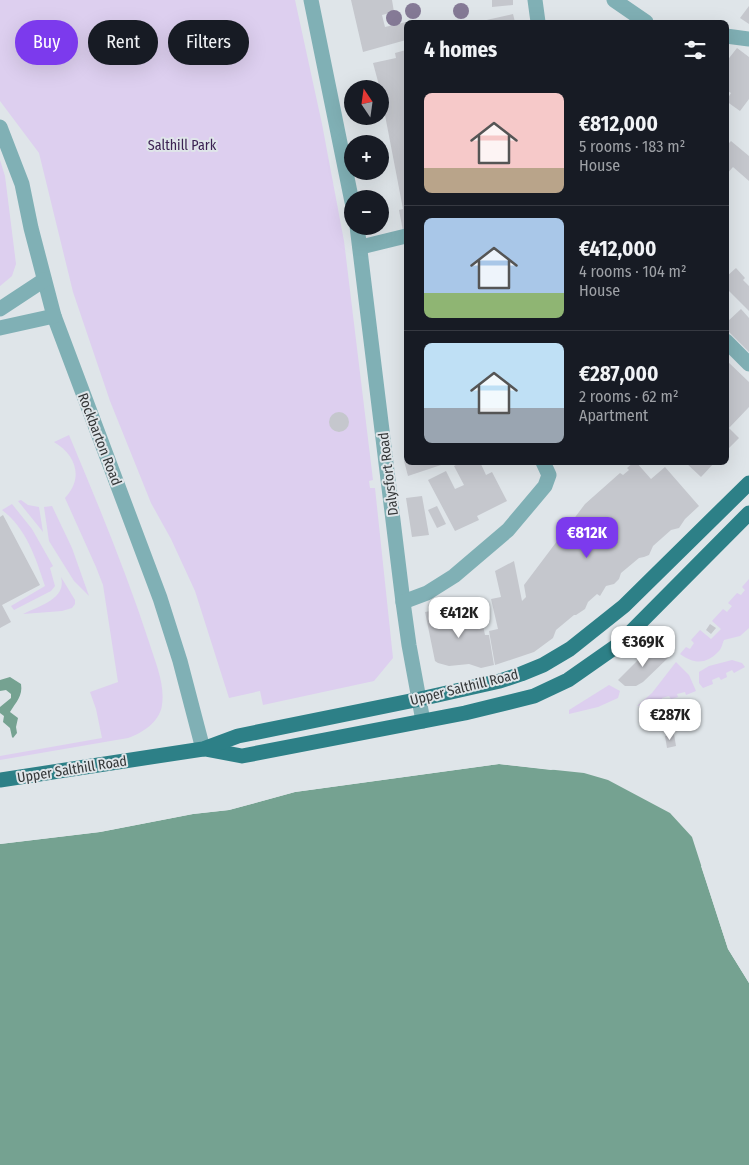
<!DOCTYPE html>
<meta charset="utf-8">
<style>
body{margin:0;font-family:"Fira Sans Condensed",sans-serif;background:#20242c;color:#f1f3f6;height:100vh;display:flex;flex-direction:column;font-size:19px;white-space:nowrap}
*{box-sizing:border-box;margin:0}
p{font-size:16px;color:#9ea1a6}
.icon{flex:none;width:28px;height:28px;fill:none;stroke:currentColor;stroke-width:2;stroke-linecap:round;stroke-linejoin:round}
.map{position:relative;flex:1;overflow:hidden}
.sheet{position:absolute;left:404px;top:20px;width:325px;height:445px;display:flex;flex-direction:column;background:#171b24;border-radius:8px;box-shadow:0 5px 20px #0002}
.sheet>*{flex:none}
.guide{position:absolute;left:15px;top:20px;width:314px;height:45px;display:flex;gap:10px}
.needle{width:32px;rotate:347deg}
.tools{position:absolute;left:344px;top:80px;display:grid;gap:10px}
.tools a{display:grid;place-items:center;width:45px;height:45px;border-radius:50%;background:#171b24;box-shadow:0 5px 20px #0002;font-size:25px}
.price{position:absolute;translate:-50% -42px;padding:0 11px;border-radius:10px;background:#fff;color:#222;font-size:16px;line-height:32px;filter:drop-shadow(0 1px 2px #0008)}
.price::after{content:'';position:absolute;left:50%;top:30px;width:15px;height:11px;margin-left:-8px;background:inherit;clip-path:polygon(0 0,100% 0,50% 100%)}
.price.current{background:#7c3aed;color:#fff}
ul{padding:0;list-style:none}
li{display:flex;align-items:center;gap:15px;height:125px;padding:0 20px}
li+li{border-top:1px solid #363941}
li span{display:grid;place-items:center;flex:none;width:140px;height:100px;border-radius:8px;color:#555}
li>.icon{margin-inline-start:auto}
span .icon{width:60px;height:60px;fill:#fffc;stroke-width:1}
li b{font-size:21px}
h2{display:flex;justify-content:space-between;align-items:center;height:60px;padding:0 20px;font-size:21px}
.tag{padding:0 18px;border-radius:22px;background:#171b24;box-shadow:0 5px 20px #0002;font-size:18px;line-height:45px}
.tag.current{background:#7c3aed;color:#fff}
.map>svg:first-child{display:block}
</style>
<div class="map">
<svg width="749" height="1165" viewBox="0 0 749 1165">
<rect width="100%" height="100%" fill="#dfe5e9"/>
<g fill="#ddcfef">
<path d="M0 0H295L322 124 344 241 373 480 369 481 370 488H375L393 658 374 681 263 705 260 691 229 698 195 591 171 539 151 503 110 401 73 292 39 153 0 101Z"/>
<path d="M0 160 5 176 16 264 12 276 0 286Z"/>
<path d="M69 435C98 504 127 574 150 645 156 664 165 684 162 705 160 721 143 733 128 738L0 760V756L102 738 96 709 90 692 118 682 103 585 96 567 65 498C84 478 76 455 54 442Z"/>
<path d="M21 500 28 505 39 507 43 532 18 501Z"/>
<path d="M12 504 32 529 53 566 50 568 55 586 51 591 14 610 11 606 45 586C36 558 26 528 2 510Z"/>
<path d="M52 506 72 548 89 596 74 581 49 541 44 507Z"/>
<path d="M61 577 75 600V604L72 608 62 611 23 614C39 606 67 599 61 577Z"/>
<path d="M749 579V628L740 636 724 640C722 644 722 648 719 651 706 665 694 664 680 654L686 647 690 649 694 643 691 640 700 630 711 639 721 629 712 621 723 609 727 612 732 606 728 603 737 593 741 595 745 590 742 587Z"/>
<path d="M732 660 742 663 745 667 734 673 732 670 726 673 727 677 721 680 719 677 712 680 713 684 703 688 699 683V672L709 666Z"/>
<path d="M676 662 689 675 696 691 686 695 685 692 677 694 678 697 671 699 669 696 662 698V701L656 702 654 699 647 701V704L637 706 652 693Z"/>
<path d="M609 685 620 691 618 698 598 707 569 714V710Z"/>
</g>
<g fill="#75a291">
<path d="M10 677 21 684C23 696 16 702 10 712L18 718 16 727 17 733 13 738 12 737 10 728 3 722 4 716 0 713V707L11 698V694L6 690 0 691V680Z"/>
<path d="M499 764 584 773 608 780 670 813 692 837 728 949 749 983V1165H0V844L100 832 193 814 229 810 295 792Z"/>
</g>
<g fill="#dfe5e9">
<path d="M499 762 560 768 551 770 499 764 295 792 229 810 193 814 100 832 0 844V841L99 830 192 812 228 807 294 790Z"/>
<path d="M704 865 731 948 749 979V983L728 949 701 866Z"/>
</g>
<g fill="#c5c7cd">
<path d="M351 0H392L394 12 382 15 385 27 406 22V40L363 52Z"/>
<path d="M492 0H513V5L492 7Z"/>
<path d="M749 6V24L740 18Z"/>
<path d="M513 14 515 22H482V21Z"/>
<path d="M737 48 749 57V99L740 111 726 101 731 93 726 90V62Z"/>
<path d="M406 50V230L403 231 399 210 403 209 380 89 373 63 396 58 395 53Z"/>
<path d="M731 141 749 156V181L733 167 726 175V146Z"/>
<path d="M736 268 745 278 743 280 749 286V311L726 288V277Z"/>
<path d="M741 309 749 318V352L726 329V323Z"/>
<path d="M726 360 749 382V407L729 428 739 438 726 451Z"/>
<circle cx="339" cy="422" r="10"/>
<path d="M406 460V462H441V465L408 476 404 461Z"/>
<path d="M461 462H480L486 475 492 472 507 501 477 516 479 520 455 531 428 480 446 471 455 489 464 485 454 466Z"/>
<path d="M634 462H636L651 479 665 467 699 506 685 519 679 528 671 530 653 546 649 555 644 557 639 558 621 573 619 579 614 584 606 586 600 596 597 594 588 602 585 609 576 615H574L556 630 553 638 534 652 495 665 489 631 498 629 491 599 501 597 495 571 514 561 522 601 526 597 524 585 585 504 620 473 623 475 629 470 627 468Z"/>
<path d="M685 462H715L701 477Z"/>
<path d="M422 496 429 535 412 537 406 498Z"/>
<path d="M437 506 446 524 437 528 428 510Z"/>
<path d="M3 515 40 585 2 605 11 622 0 628V517Z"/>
<path d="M453 607 455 615 480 611 485 635H489L494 665 481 668 469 664 449 666 438 663 435 661 425 612Z"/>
<path d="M710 624 716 628 711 634 706 630Z"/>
<path d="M653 650 662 652 669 657 643 682 636 686H625L618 680 646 652Z"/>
<path d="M674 734 676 746 667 748 665 736Z"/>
</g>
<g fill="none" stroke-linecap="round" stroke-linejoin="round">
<g stroke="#80b0b5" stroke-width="15">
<path d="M311 0 352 202"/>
<path d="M535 0 538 22"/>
<path d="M614 0 646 22"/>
<path d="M726 36 749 39"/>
<path d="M0 127 22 184 31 228 54 316 160 598 180 661 203 749"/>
<path d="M357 226 403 602 409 645 423 721"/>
<path d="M361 247 406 236"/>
<path d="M0 309 44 280"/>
<path d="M0 328 54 316"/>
<path d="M726 341 749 364"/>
<path d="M403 602 427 593 454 576 508 530 545 486 549 475 543 462"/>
</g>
<g stroke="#2d8087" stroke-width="15">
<path d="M205 749 242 756 465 713 534 696 568 680 618 645 749 513"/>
<path d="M0 780 203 749 238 736 420 699 500 681 521 674 543 665 570 649 624 606 749 483"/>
</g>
</g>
<g fill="#857a96">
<circle cx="413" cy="11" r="8"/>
<circle cx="461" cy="11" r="8"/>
<circle cx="394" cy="18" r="8"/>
</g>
<g text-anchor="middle" stroke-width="4" stroke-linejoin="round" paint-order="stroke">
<g font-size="14" fill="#3c2353" stroke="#dfe5e9">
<text x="182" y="150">Salthill Park</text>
</g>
<g font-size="14" fill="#343738" stroke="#dfe5e9">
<text transform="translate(100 439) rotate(69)" y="5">Rockbarton Road</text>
<text transform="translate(388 474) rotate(-97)" y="5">Dalysfort Road</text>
<text transform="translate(464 687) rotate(-14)" y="5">Upper Salthill Road</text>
<text transform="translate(72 769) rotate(-9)" y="5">Upper Salthill Road</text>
</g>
</g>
</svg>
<div class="tools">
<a><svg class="needle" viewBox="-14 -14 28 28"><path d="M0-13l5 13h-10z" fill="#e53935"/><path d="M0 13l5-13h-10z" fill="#9ea1a6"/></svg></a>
<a>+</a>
<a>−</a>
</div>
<b class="price current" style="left:587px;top:559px">€812K</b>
<b class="price" style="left:459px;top:639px">€412K</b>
<b class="price" style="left:643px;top:668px">€369K</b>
<b class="price" style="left:670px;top:741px">€287K</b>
<div class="guide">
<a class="tag current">Buy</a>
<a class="tag">Rent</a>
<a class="tag">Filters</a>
</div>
<section class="sheet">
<h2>4 homes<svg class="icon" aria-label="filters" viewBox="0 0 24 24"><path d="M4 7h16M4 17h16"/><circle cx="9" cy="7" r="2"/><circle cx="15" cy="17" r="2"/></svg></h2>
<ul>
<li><span style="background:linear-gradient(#f6c9c9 75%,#b9a48a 0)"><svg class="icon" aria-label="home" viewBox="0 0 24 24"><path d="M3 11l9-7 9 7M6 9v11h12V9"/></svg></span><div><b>€812,000</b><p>5 rooms · 183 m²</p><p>House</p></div></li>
<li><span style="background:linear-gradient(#a9c7e8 75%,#8fb573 0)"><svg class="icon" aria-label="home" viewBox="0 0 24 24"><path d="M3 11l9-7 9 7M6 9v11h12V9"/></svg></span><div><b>€412,000</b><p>4 rooms · 104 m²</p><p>House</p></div></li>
<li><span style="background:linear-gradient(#bfe0f5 65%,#9aa5b1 0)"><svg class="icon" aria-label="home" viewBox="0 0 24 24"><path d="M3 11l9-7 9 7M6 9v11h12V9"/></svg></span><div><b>€287,000</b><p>2 rooms · 62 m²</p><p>Apartment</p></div></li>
</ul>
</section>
</div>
